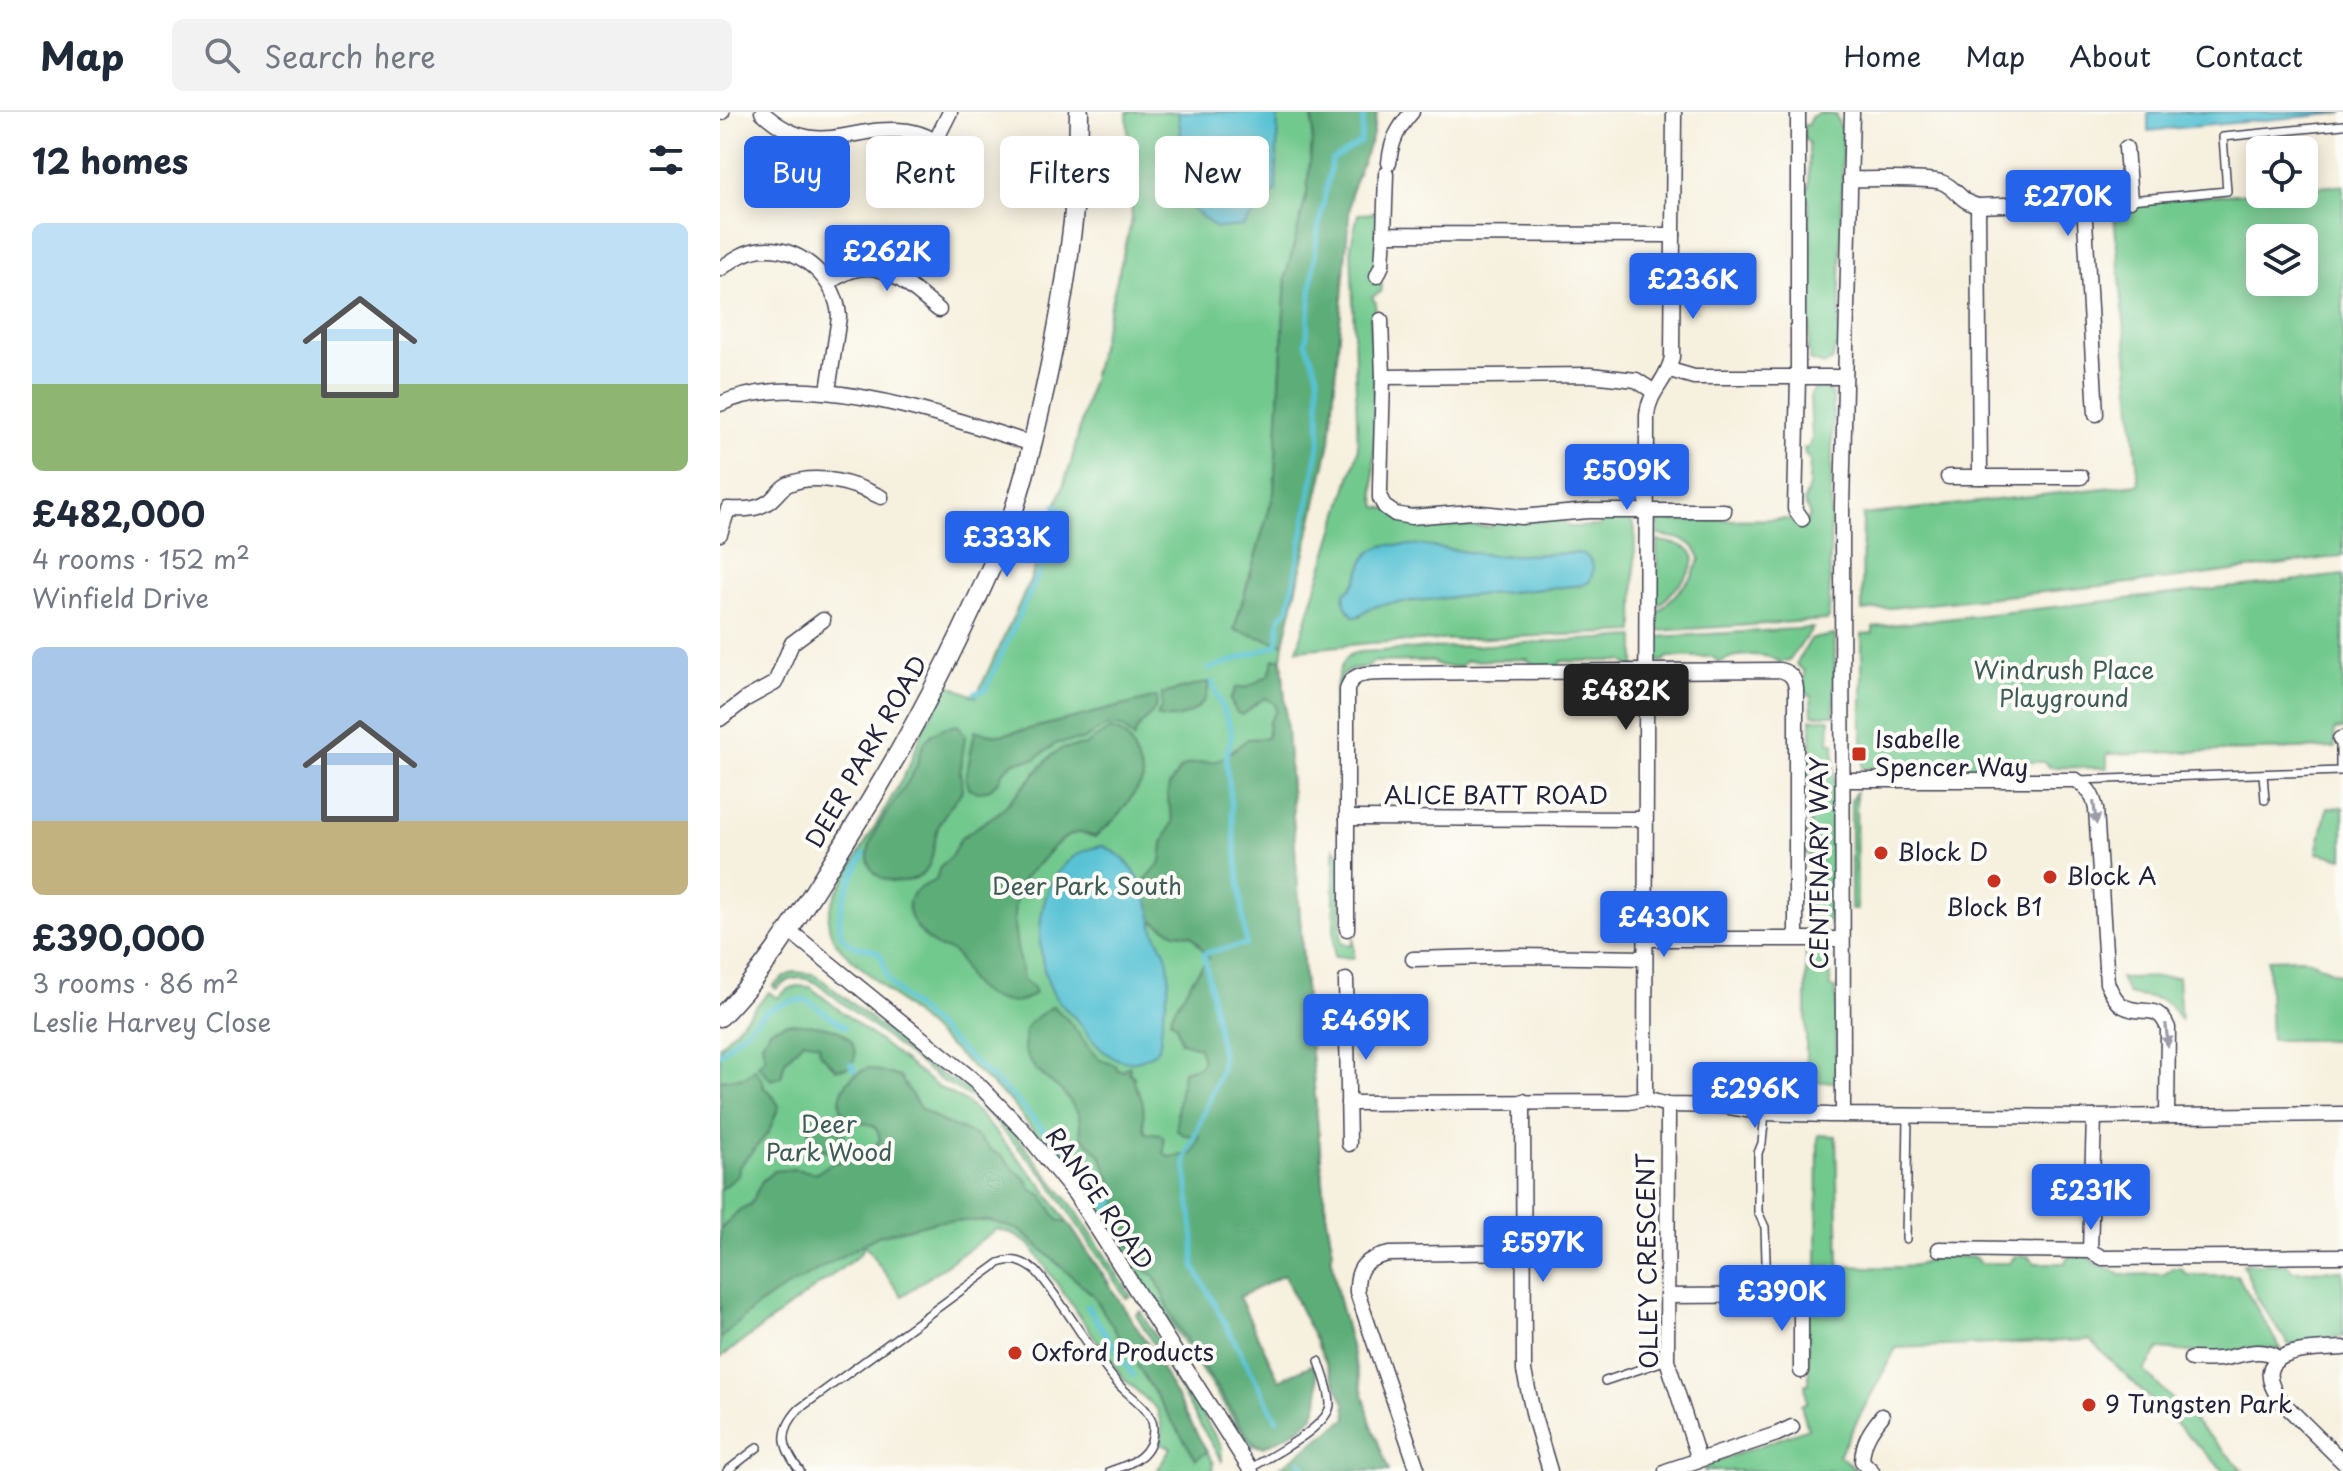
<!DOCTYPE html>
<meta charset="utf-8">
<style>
body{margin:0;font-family:"Playpen Sans",sans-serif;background:#f2f2f3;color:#1f2937;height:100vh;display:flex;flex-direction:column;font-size:30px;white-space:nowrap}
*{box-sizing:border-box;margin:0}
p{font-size:26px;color:#747a83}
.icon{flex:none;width:44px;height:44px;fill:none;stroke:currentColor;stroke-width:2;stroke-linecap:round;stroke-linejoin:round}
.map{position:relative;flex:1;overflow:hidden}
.drawer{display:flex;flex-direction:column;background:#fff;width:720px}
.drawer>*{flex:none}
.hud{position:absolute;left:24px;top:24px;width:760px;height:72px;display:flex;gap:16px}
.controls{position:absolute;left:1526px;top:24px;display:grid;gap:16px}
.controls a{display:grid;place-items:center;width:72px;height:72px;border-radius:12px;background:#fff;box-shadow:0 4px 20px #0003;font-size:40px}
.price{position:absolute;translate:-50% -68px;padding:0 18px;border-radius:8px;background:#2563eb;color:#fff;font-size:26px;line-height:52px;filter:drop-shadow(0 2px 4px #0008)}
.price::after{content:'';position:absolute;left:50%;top:48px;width:24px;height:18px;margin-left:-12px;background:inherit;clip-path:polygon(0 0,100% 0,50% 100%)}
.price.on{background:#222;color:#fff}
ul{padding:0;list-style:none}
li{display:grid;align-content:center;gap:16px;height:424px;padding:0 32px}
li span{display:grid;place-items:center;height:248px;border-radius:12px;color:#555}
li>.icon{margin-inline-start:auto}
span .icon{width:144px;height:144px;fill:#fffc;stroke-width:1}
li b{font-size:34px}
h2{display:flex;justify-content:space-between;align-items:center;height:96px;padding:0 32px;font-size:34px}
.chip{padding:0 28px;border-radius:12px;background:#fff;box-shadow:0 4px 20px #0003;font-size:28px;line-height:72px}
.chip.on{background:#2563eb;color:#fff}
header{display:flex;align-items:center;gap:48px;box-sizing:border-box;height:112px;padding:0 40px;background:#fff;border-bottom:2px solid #e0e1e3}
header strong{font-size:38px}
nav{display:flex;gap:44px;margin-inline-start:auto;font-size:28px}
.search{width:560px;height:72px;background:#f2f2f3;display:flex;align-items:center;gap:20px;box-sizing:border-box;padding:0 28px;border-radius:12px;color:#747a83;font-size:30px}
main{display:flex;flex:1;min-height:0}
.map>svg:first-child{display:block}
</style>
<header>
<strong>Map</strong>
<div class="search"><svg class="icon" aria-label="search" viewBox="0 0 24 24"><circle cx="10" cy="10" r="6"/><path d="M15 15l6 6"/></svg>Search here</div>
<nav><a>Home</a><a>Map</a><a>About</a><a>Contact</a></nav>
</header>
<main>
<section class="drawer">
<h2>12 homes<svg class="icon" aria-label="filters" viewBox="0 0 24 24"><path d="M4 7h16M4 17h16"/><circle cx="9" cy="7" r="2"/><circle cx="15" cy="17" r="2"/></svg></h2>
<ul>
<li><span style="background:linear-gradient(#bfe0f5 65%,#8fb573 0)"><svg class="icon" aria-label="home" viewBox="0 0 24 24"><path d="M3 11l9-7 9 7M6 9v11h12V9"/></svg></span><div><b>£482,000</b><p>4 rooms · 152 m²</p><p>Winfield Drive</p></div></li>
<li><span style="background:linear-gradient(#a9c7e8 70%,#c2b280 0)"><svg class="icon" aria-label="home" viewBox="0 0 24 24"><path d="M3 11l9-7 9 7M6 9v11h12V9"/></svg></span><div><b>£390,000</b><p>3 rooms · 86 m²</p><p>Leslie Harvey Close</p></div></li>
</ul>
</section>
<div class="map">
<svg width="1623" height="1359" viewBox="0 0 1623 1359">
<rect width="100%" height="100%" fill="#fdfcf7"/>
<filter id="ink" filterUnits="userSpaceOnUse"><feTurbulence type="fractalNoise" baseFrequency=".0125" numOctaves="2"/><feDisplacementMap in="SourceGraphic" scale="16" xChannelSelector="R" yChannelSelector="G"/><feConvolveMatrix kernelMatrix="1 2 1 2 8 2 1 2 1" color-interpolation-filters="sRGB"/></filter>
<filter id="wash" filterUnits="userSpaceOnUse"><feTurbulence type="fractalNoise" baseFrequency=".006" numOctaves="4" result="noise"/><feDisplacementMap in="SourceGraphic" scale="32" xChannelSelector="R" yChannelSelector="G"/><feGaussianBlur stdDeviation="1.8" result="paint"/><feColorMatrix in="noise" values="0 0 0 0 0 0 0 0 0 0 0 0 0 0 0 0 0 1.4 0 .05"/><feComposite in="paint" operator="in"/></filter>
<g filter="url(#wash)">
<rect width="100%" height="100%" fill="#f6f0de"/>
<g fill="#72c98e" stroke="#4a7664" stroke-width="2" fill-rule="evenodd">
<path d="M407 0H592L593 19 587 81 566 164 554 381 514 518 564 532 562 547 585 878 606 1101 613 1140 519 1184 453 1208 529 1326 543 1335 530 1333 390 1118 291 990 122 838C105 819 105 805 116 782L188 657 205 612 214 599 227 572 256 585 310 469 351 351 412 107Z"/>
<path d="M1099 1 1116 3 1120 15 1123 16 1119 236H1115L1112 249 1105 253 1089 248V239L1085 238 1089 234V175L1084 170 1085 162 1089 158 1088 129 1083 123 1089 118V89L1084 85 1089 74V31L1084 26V13H1088L1091 5Z"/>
<path d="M1623 73V444L1468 465 1142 499 1143 403 1419 372 1393 92 1540 80V82H1584V76ZM1540 126H1584V170H1540Z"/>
<path d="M658 101V153L653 167 662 173 661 180 652 185 656 191 655 201 651 205V233L657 239 654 271V381L657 395 730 406 740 414 771 415 779 407 839 406 849 415 879 414 888 406H910L915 417 914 520 651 531 577 538 638 339 631 132 638 102ZM699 433 775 444 859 441 863 473 663 492 648 497 640 504 629 500 623 486 636 469Z"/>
<path d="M1096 275 1105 276 1113 284 1109 506 1107 508 938 519V501L972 465 980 447C974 426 957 426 938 423V404L948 409 1065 407 1086 410 1090 403 1084 390 1089 374 1090 348 1085 343 1084 336H1088L1092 326 1090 284Z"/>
<path d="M937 429C1005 435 963 468 937 496Z"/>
<path d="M1623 463V617L1614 618 1615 636 1387 642V656L1329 655 1324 650H1277L1270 657 1142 656V522L1153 521V515Z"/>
<path d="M1093 516 1069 549 1059 550C1045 539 1012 542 999 551L993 545H948L944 549H939L937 547V525Z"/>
<path d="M1115 523 1114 603H1092L1091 585 1085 579 1084 559 1076 552 1091 527Z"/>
<path d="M915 525V555L910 554 903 549H842L837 554H814L807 547 746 549 740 555 719 554 712 549 653 550 648 555C617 556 620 568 620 594L613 601C615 587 616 552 629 544 632 541 636 541 640 540Z"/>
<path d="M1091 607H1110L1109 631H1114L1115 798H1110L1107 812 1101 815 1088 814 1087 808 1090 805 1091 745 1084 739 1085 722 1090 717 1091 673 1084 667V649L1091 642Z"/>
<path d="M1136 679 1137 798H1131V689Z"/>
<path d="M1623 695V746L1597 741 1607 696Z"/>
<path d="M614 736 621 744V831L632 833 634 824V846L614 845Z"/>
<path d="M1086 837 1103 839 1110 848V875L1116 876V970H1086Z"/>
<path d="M1583 846 1623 864V928H1551L1548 847Z"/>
<path d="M74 860 92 862 101 867 220 962 252 979 293 1020 355 1097 411 1184 406 1186 327 1067 253 986 219 967 97 871C82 863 68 865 56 877L53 874 64 865Z"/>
<path d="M1458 865 1461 909C1445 880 1434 889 1408 882L1400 866Z"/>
<path d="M79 874 90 875 218 975 246 990 260 1003 321 1072 389 1171 304 1122 373 1183 381 1192 476 1346 487 1340 494 1351 493 1359H437L451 1335 440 1331 442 1316 437 1297 403 1266 310 1133 293 1122 277 1117 182 1184 145 1134 138 1144 0 1246V934L49 880 57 886 68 877Z"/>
<path d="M1098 1023 1116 1024 1119 1154C1141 1154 1199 1161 1213 1145H1254L1261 1151H1289L1295 1144H1308L1315 1151H1344L1349 1144H1367C1377 1156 1390 1153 1400 1163L1445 1162 1452 1156H1461L1467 1163H1517L1561 1237 1526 1236 1500 1243 1439 1237 1424 1259 1524 1359H1504L1370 1228 1176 1236 1119 1343 1137 1359H984L987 1353 1088 1316 1081 1293 1087 1290 1085 1272H1089L1088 1193 1121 1192 1119 1157 1097 1156Z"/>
<path d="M1523 1152H1567L1573 1159 1623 1158V1225L1609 1226 1604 1232 1569 1233 1537 1186Z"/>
<path d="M420 1199 501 1334 502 1350 416 1202Z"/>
</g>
<g fill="#5dad79" stroke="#40685a" stroke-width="2">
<path d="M592 0H657L652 26 631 80 610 330 564 532 514 518 554 381 566 164 587 81 593 19Z"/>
<path d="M554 547H562L585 878 606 1101 613 1140 611 1142 618 1184 650 1308 669 1359H555L627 1306 625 1291 564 1163 519 1185 559 1268 594 1252C609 1306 588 1314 543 1335L534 1331 529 1326 453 1207 435 1164 426 1159 391 1103 397 1093V1084L381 1044 361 1024 359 1002 343 980 315 957 304 938 305 918 310 910 333 894 348 908 373 941 381 948 395 953 398 958 404 959 406 955H410L409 960 414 965C414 976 421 981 423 992 425 1003 421 1011 426 1021L441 1023 444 1027V1041L449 1045 472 1042 480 1024 464 1023 457 1018V1000L463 959 478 955 483 949 479 935 461 930 456 912 450 908C452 898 481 853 489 846L471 823 455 821 424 804 415 774 428 765 441 750 443 731 453 709 447 684 449 674 460 657 469 652 498 649 528 627 547 626 549 610 556 599 555 592 546 586C533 591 532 598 522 603L517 601 510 588 516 576 528 575 549 563Z"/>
<path d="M488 570C492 594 460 613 437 604L442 594V582Z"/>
<path d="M437 585C437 606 418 608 414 626L402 615 388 613 362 628 337 631 315 647 294 650 282 661 279 669 270 677 259 680 249 677 246 665 255 619 279 623 305 618Z"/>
<path d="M238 613 245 623 240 661 243 678C235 689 225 699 219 713 213 727 215 748 205 759 189 777 148 772 148 744 148 718 184 681 195 657 200 647 200 632 210 624 217 617 229 614 238 613Z"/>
<path d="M390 617C405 620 411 629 415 642 418 650 422 660 423 667 423 670 398 705 394 708 388 714 381 718 375 725 371 724 368 722 363 721 348 719 331 736 323 747 316 755 307 760 302 770 286 801 298 836 303 868L312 874 315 881C296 899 264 887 250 869 244 860 242 849 235 842 230 836 224 838 218 835 202 826 177 797 195 780 200 774 209 772 216 768L219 757 232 743 241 726 281 699 332 643 341 637 365 633Z"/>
<path d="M67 911C91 912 137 912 135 946L127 956 116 957 100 941 99 932 83 929 65 949 61 965 51 968 38 953 45 946 42 931 51 917Z"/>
<path d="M149 956 180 965 200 996 221 1009 255 1023 271 1038 283 1045 296 1060 306 1067 312 1078 322 1083 338 1108 349 1112 427 1231 487 1340 476 1347 373 1183 301 1119 271 1109H218L158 1124 53 1183 32 1198 0 1227V1118L19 1098 31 1092 42 1069 54 1059 74 1057 97 1061 110 1052 153 1039 160 1027C155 1005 142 1014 128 1009 110 988 126 963 149 956Z"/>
<path d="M35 957 44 971 43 975 51 981 59 994 49 1020 19 1055 18 1064 0 1078V968L25 965Z"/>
<path d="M97 1005C112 1007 121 1014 126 1029L123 1036C103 1044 91 1033 88 1014Z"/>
</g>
<g fill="#58c2d4" stroke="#3d7288" stroke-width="2">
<path d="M458 0H558L556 78 523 114 496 116 470 95Z"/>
<path d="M1428 0H1623V1L1428 19Z"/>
<path d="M667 433H699L775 444 859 441C874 445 876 458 869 470L863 473 663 492 648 497 637 505 633 504 625 493 624 481C647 470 632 440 667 433Z"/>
<path d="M383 734C412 746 423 771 431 800 432 805 432 812 434 818 441 837 448 837 449 862 450 879 444 894 442 910 440 923 443 935 431 943 400 961 378 938 362 914 354 903 341 895 334 883 307 834 317 742 383 734Z"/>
</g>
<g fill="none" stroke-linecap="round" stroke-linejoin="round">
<g stroke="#58c2d4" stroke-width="5">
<path d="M489 557 557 533 560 505 569 496 600 328 598 262 586 231 597 124 612 48 641 30 644 0"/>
<path d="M492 570 512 620 506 646 526 832 484 841 502 942 501 959 465 1047 474 1129V1154L557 1308"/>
<path d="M255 581 265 578 324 450 340 401V396L335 393"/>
<path d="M144 742C134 761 102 818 132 833 141 837 154 835 160 843 165 850 165 860 168 867 170 872 176 877 180 882L297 989 346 1043 380 1091 389 1095 394 1089 393 1085"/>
<path d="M71 889 87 888 125 915"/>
<path d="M48 898 68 890"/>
<path d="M0 942 46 899"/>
<path d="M130 952 135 958"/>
<path d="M367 1194 413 1263"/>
<path d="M580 1349 587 1359"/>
</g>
</g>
</g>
<g filter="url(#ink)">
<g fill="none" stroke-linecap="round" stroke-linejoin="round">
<defs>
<g id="service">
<path d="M1410 88 1507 79 1503 25 1623 13"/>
<path d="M1543 662 1545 688"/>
<path d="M1358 668 1620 659V627"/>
<path d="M1045 1001 1042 1031 1038 1041V1100L1045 1115 1047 1182"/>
<path d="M1186 1127 1188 1004"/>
<path d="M885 1269 947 1248"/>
<path d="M528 1358C546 1346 610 1315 610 1292 610 1278 603 1263 599 1249"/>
<path d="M7 1359 38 1335"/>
<path d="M80 1359C62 1335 58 1320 79 1297L279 1151C293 1145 304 1150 316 1159 347 1194 368 1238 399 1273 410 1285 432 1297 433 1315 434 1343 412 1352 390 1359"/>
</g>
<g id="minor">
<path d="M42 0C97 51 130 11 188 19 208 22 222 33 237 44"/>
<path d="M1078 0V265L1075 397 1082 407"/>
<path d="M0 1 2 0"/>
<path d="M216 28 230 0"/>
<path d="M669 51C671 29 678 16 692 0"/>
<path d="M666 62 664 122 953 123"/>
<path d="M1130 67C1152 68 1202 65 1221 70 1236 75 1240 90 1258 94L1410 88 1406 36"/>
<path d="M1364 91 1376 302"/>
<path d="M0 157C14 147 28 137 46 137 83 136 117 169 119 205L108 279"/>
<path d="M657 164 662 153 664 122"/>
<path d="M109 171C155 136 182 169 219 198"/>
<path d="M661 208 663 265 660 376V386L665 395 675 402 691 405 751 400 801 405 868 399H1004"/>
<path d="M950 258 974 265H1124"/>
<path d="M663 265 870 263 916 268 933 279"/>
<path d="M0 292C84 254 227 305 312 332"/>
<path d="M1228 365H1260L1258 94"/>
<path d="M1260 365H1361"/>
<path d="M0 422 8 397C25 398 43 398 55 384 60 379 63 374 69 372 98 360 135 372 161 385"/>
<path d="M0 607 26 587 55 571 72 531 103 508"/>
<path d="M1620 627 1623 626"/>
<path d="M1123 668H1356C1368 676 1373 682 1376 697L1387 871C1391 879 1395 889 1403 894 1423 905 1437 889 1448 916L1447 1004"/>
<path d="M627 706 925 707"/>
<path d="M627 817V578C631 560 647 562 662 561L1059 558C1070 560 1075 566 1076 577V826"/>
<path d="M71 820 257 971 304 1019 355 1082 531 1359"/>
<path d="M926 827H1122"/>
<path d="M693 847 800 844 925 846"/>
<path d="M626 868 629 1032"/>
<path d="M925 987 927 303C929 279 948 268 952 245L954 0"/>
<path d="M803 989 804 1259 814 1305 830 1359"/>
<path d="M628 991 909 990 925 987 948 993 1004 994 1045 1001 1109 1003 1374 1005 1623 1002"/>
<path d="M948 993 947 1248 979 1348"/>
<path d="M1123 1003 1122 394 1132 0"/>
<path d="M1219 1137 1370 1139 1383 1146 1623 1144"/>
<path d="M1370 1139 1374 1005"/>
<path d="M947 1184 1095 1183"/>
<path d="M1623 1236C1591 1238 1524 1236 1560 1288L1623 1350"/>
<path d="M1471 1247C1480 1247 1490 1248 1499 1247 1520 1245 1538 1233 1558 1246"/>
<path d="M1081 1259V1183"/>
<path d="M698 1359 637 1180C636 1155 645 1147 669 1142L805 1140"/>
<path d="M946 1359 1057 1322 1072 1315"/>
<path d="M1152 1359 1142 1349C1143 1329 1150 1319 1162 1304"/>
</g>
<path id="tertiary" d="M0 905C52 852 83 796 123 733 185 636 238 534 283 428 300 385 311 339 321 294 343 197 359 100 359 0"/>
</defs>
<use href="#service" stroke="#424153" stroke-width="10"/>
<use href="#minor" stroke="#424153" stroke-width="17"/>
<use href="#tertiary" stroke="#424153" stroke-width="21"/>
<use href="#service" stroke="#fff" stroke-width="7"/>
<use href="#minor" stroke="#fff" stroke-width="14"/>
<use href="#tertiary" stroke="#fff" stroke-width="18"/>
</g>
<defs><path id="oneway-solid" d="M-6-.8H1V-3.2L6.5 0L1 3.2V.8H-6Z" transform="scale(2)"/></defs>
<g fill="#9c9ca7">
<use href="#oneway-solid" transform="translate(1375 701) rotate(83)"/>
<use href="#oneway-solid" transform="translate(1447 923) rotate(84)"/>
</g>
</g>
<g fill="#c8321e" stroke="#fdfcf7" stroke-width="3">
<rect x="1131" y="634" width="16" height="16" rx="4"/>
<circle cx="1161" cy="741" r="8"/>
<circle cx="1330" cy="765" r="8"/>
<circle cx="1274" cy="769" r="8"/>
<circle cx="295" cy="1241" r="8"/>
<circle cx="1369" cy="1293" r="8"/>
</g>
<g text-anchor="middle" stroke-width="8" stroke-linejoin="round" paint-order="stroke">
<g font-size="24" fill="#3e5c58" stroke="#fdfcf7">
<text x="1344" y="567">Windrush Place<tspan x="1344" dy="28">Playground</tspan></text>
<text x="367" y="783">Deer Park South</text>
<text x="109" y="1021">Deer<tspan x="109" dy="28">Park Wood</tspan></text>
</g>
<g font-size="24" fill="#22223b" stroke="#fdfcf7" text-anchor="start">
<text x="1155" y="636">Isabelle<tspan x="1155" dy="28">Spencer Way</tspan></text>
<text x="1177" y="749">Block D</text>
<text x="1346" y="773">Block A</text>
<text x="1274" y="804" text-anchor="middle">Block B1</text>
<text x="311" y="1249">Oxford Products</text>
<text x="1385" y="1301">9 Tungsten Park</text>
</g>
<g font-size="24" fill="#22223b" stroke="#fdfcf7">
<text transform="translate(147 640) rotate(-60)" y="8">DEER PARK ROAD</text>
<text x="776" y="692">ALICE BATT ROAD</text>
<text transform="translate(1100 751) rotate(-90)" y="8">CENTENARY WAY</text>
<text transform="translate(379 1087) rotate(55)" y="8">RANGE ROAD</text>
<text transform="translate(928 1149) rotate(-91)" y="8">OLLEY CRESCENT</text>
</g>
</g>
</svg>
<div class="controls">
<a><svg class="icon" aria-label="locate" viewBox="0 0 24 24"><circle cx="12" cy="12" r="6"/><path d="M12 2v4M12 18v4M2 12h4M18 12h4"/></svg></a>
<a><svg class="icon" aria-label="layers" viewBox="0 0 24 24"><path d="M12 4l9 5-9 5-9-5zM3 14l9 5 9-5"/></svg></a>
</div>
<b class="price" style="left:1348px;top:126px">£270K</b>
<b class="price" style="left:167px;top:181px">£262K</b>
<b class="price" style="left:973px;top:209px">£236K</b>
<b class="price" style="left:907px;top:400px">£509K</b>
<b class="price" style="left:287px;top:467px">£333K</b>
<b class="price on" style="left:906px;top:620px">£482K</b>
<b class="price" style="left:944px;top:847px">£430K</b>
<b class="price" style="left:646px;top:950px">£469K</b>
<b class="price" style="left:1035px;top:1018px">£296K</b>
<b class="price" style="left:1371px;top:1120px">£231K</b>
<b class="price" style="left:823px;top:1172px">£597K</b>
<b class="price" style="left:1062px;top:1221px">£390K</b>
<div class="hud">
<a class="chip on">Buy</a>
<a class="chip">Rent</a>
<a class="chip">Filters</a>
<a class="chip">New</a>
</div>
</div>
</main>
